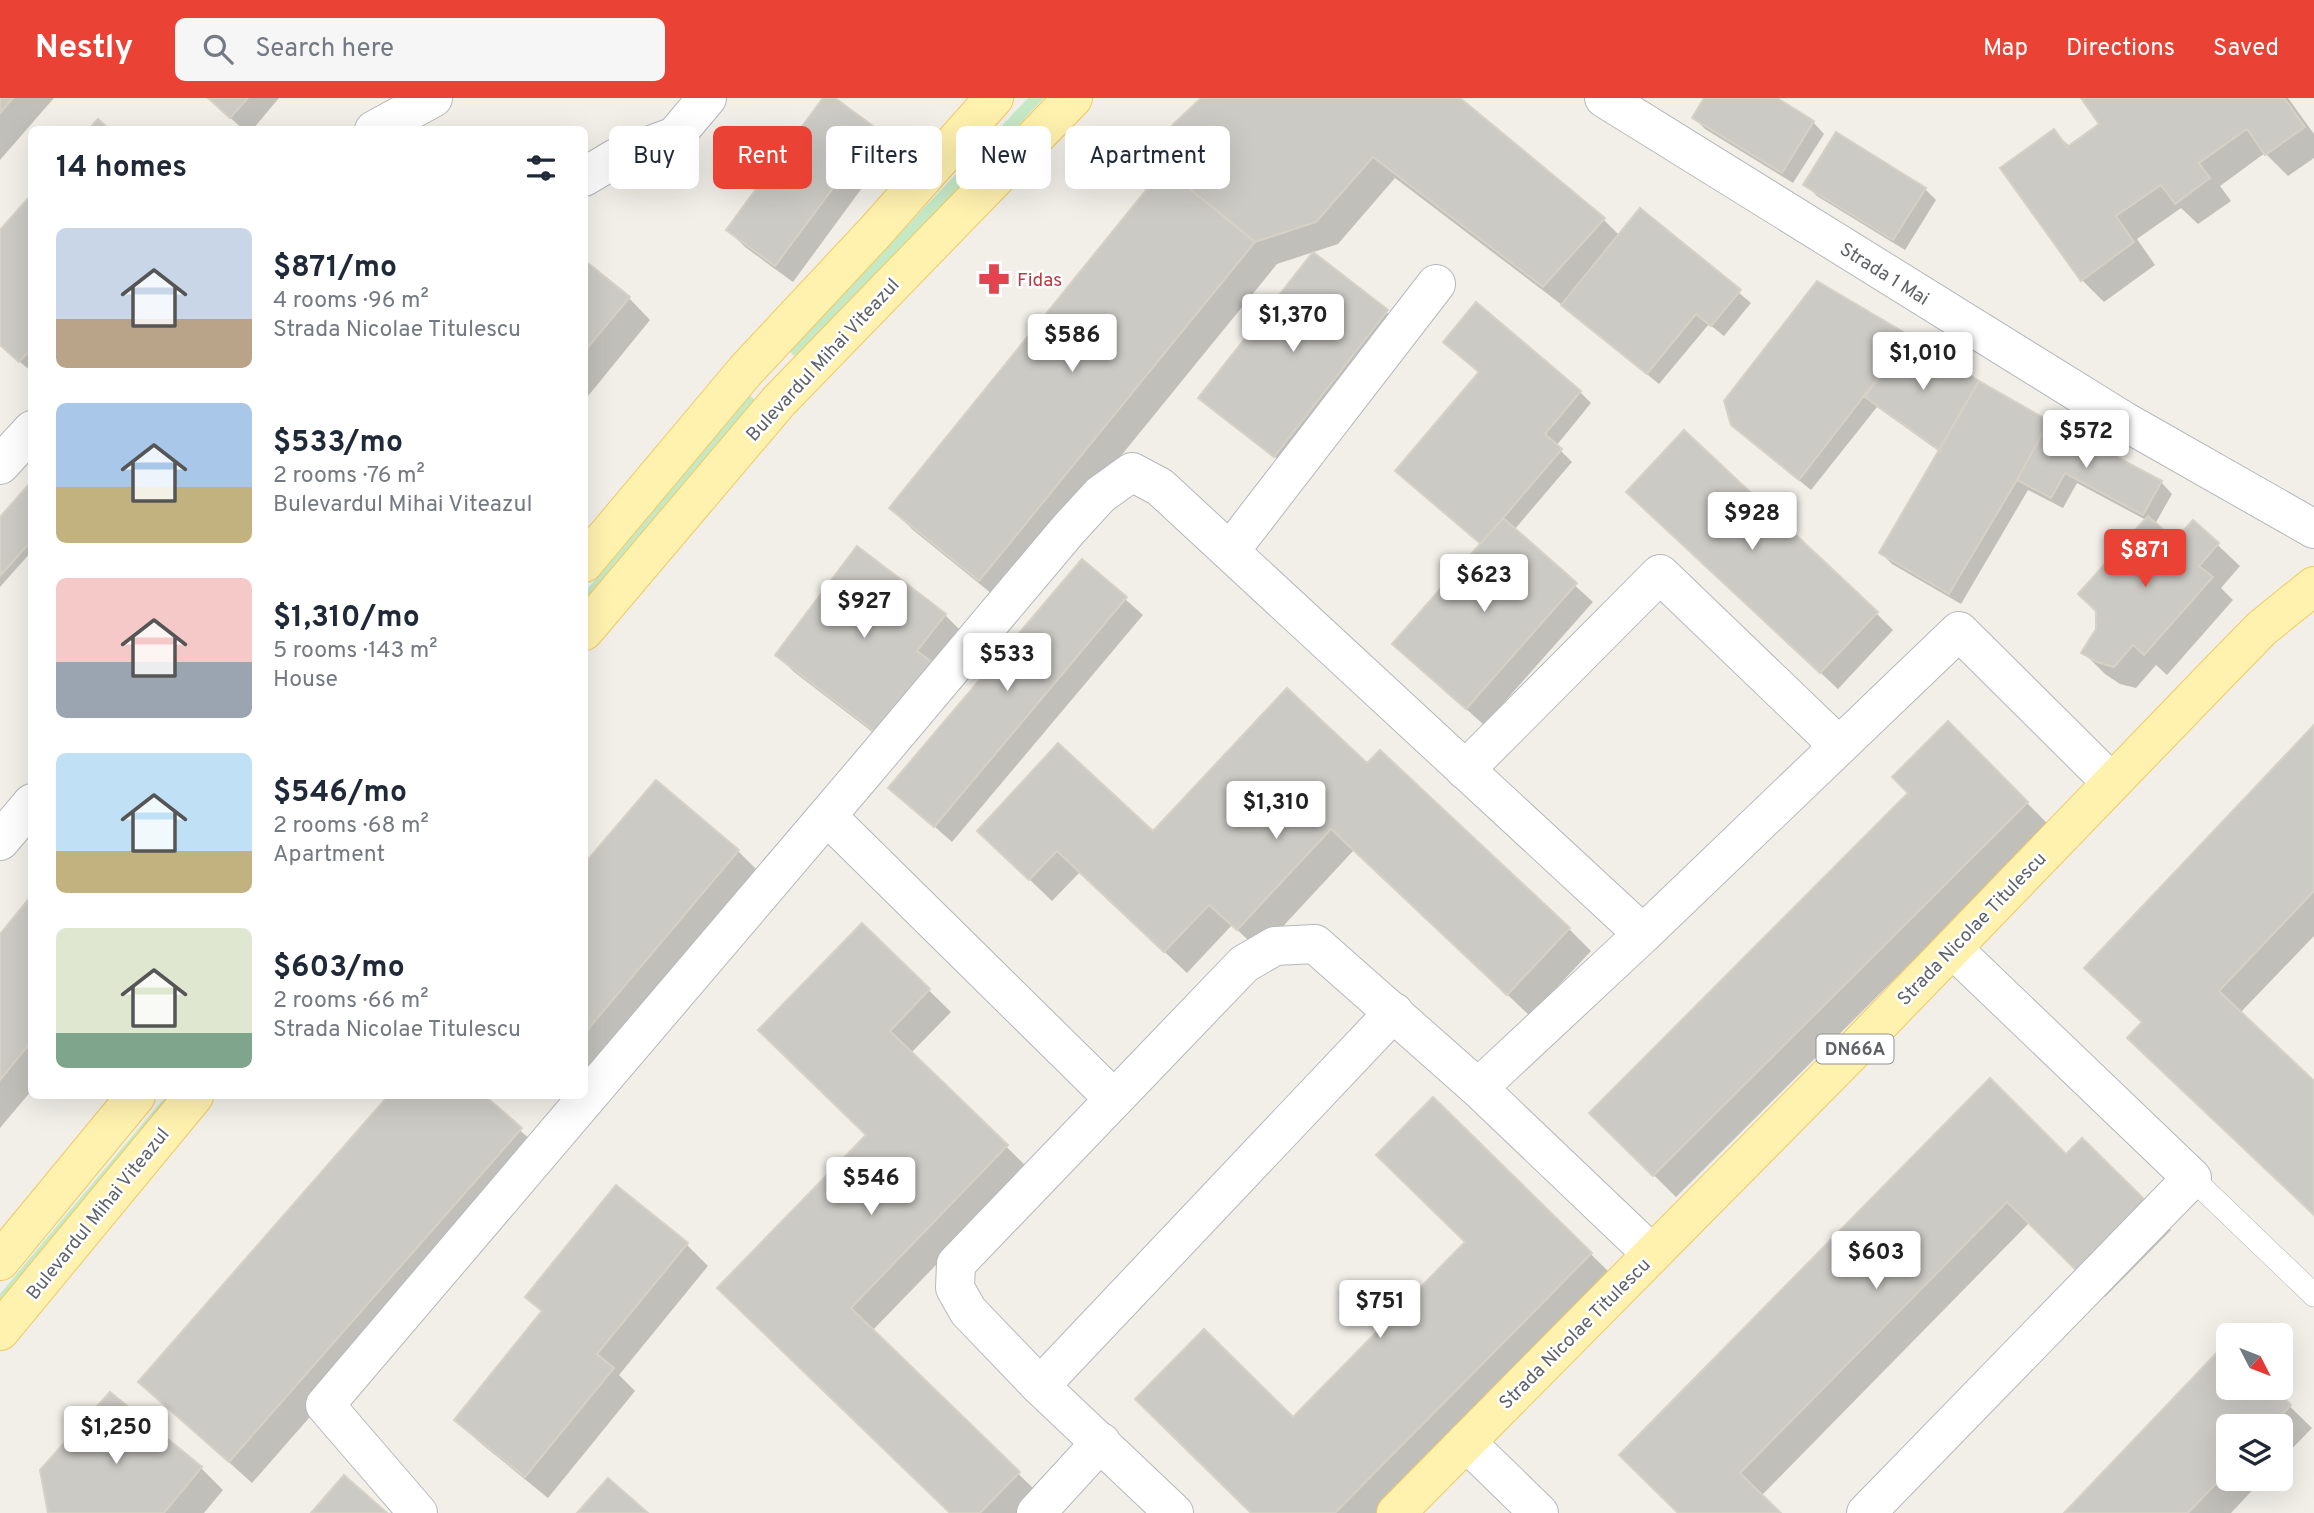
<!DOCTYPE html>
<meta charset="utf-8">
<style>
body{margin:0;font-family:Overpass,sans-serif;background:#f6f6f7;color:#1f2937;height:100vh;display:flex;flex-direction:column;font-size:26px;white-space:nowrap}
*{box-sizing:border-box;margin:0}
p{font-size:23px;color:#747a83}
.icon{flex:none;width:38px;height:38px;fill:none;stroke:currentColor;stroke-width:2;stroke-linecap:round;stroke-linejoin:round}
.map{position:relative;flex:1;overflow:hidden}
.sheet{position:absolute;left:28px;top:28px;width:560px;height:973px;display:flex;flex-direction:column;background:#fff;border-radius:10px;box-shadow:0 7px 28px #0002}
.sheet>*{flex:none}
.top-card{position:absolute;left:609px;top:28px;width:665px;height:63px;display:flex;gap:14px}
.needle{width:46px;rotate:132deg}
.fabs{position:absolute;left:2216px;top:1225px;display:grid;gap:14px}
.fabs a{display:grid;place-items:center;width:77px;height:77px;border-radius:10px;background:#fff;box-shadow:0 7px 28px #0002;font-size:35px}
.price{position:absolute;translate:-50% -60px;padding:0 16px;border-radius:7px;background:#fff;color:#222;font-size:23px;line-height:46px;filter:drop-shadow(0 2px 4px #0008)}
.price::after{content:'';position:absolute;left:50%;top:42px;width:21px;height:16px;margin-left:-10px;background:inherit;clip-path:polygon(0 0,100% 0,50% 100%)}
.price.active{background:#ea4335;color:#fff}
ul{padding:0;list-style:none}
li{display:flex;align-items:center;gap:21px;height:175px;padding:0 28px}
li span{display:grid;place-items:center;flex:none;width:196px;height:140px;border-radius:10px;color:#555}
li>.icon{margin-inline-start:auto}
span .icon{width:84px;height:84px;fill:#fffc;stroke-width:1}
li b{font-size:30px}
h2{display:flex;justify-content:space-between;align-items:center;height:84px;padding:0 28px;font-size:30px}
.pill{padding:0 24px;border-radius:10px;background:#fff;box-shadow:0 7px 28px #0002;font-size:24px;line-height:63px}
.pill.active{background:#ea4335;color:#fff}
header{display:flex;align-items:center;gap:42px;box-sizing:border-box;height:98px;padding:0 35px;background:#ea4335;color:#fff}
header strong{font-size:33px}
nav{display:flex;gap:38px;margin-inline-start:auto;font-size:24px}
.search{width:490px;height:63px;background:#f6f6f7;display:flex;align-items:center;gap:18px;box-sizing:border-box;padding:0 24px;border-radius:10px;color:#747a83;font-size:26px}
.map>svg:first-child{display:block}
</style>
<header>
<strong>Nestly</strong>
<div class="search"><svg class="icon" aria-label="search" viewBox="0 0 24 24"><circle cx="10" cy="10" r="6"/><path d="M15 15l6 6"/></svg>Search here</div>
<nav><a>Map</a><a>Directions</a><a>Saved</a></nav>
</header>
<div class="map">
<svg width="2314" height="1415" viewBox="0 0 2314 1415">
<rect width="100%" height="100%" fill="#f1efe8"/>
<g fill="#c5e8c5">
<path d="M1028 0H1044L797 260 789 253Z"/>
<path d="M750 297 758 306 585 514V494Z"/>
<path d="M166 998H180L0 1213V1196Z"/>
</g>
<g fill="#0003">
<path d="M0 0H54L0 62Z"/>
<path d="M208 0H279L252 32H244Z"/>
<path d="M825 0H832L875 32 892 49 793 184 745 149 728 132Z"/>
<path d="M1203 0H1458L1604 122 1620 138 1641 112 1751 205 1724 238 1709 226 1659 286 1566 210 1395 80 1338 146 1277 166 1002 504 913 432 891 410 1165 72 1147 54Z"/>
<path d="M1706 0H1774L1813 24 1824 36 1793 85 1705 31 1694 19Z"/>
<path d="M2083 0H2288L2314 36V60L2288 78 2265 55 2220 88 2231 103 2198 126 2181 110 2137 141 2155 167 2104 204 2082 182 2054 33 2070 49 2102 26Z"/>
<path d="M1805 86 1925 91 1936 102 1905 152 1817 98Z"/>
<path d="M32 99V274L0 247V135Z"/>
<path d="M1313 156 1392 219 1280 363 1206 305Z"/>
<path d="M584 164 629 200 650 222 584 303Z"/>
<path d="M1817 185 1909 240 1979 285 2161 384 2172 396 2155 426 2175 445 2193 424 2240 468 2221 490 2233 502 2167 577 2156 567 2136 590 2120 586 2105 576 2083 554 2098 531 2146 422 2077 385 2063 410 2028 392 1961 506 1892 466 1881 455 1940 354 1877 309 1811 392 1745 338Z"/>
<path d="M1445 244 1580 294 1591 305 1556 348 1572 364 1514 432 1593 504 1484 627 1394 546 1482 446 1480 275Z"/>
<path d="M32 386V453L0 489V421Z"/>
<path d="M1645 411 1876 515 1893 532 1838 591Z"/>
<path d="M1082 463 1143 517 952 744 891 690Z"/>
<path d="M945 517 962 534 896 652 794 574 777 557Z"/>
<path d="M1948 626 2049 727 1676 1099 1591 1015 1911 695Z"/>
<path d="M2314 629V838L2240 915 2314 985V1116L2144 925Z"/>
<path d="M1367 667 1569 831 1591 853 1530 918 1354 752 1260 853 1232 827 1187 875 1080 774 1052 803 1001 754 1153 736Z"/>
<path d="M656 684 738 753 760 775 584 984V769Z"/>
<path d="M32 800V992L0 1030V838Z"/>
<path d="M862 827 951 914 911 955 1029 1071 872 1233 1040 1397 1023 1415H951L742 1212 868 1037Z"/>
<path d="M391 998H482L543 1053 252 1385 140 1284Z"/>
<path d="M1433 1001 1613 1178 1379 1415H1253L1293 1321 1467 1144Z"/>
<path d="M2082 1043 2171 1132 2105 1199 2030 1124 1761 1398 1779 1415H1680L1621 1357 2066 1058Z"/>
<path d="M686 1146 708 1168 619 1277 635 1293 548 1400 478 1343 456 1322 543 1214 527 1199Z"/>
<path d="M2227 1247 2228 1290H2271L2312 1330 2280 1363V1328H2228V1381H2263L2231 1415H2066Z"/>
<path d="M201 1370 223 1392 204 1415H50Z"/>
</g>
<g fill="#cccac5" stroke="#d6d1c6" stroke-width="2">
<path d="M0 0H13L0 15Z"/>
<path d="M208 0H248L230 20Z"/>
<path d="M823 0H835L877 31 775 168 726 132Z"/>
<path d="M1201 0H1460L1605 120 1543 189 1373 59 1316 124 1255 144 1144 54Z"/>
<path d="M1704 0H1777L1814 23 1782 75 1692 20Z"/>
<path d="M2081 0H2284L2305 29 2265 57 2247 31 2199 65 2210 80 2175 106 2161 87 2116 118 2134 144 2081 183 2000 70 2054 31 2067 49 2099 26Z"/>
<path d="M98 21 110 32H88Z"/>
<path d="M1836 34 1926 90 1893 142 1803 87Z"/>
<path d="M1164 70 1255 144 979 483 889 410Z"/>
<path d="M32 96V250L19 264 0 247V132Z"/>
<path d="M1640 110 1741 192 1711 228 1696 216 1647 276 1561 207Z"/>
<path d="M1313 154 1388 212 1274 359 1198 300Z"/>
<path d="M584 162 630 199 584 254Z"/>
<path d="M1817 183 1910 238 1799 382 1731 327 1724 303Z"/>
<path d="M1476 204 1581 293 1545 336 1562 351 1481 446 1395 373 1479 274 1443 244Z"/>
<path d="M1910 238 1979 283 1939 352 1865 299Z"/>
<path d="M1979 283 2049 323 2017 382 1949 496 1879 455Z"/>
<path d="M2049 323 2162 383 2143 417 2065 375 2051 400 2017 382Z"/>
<path d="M1684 332 1878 514 1820 575 1626 394Z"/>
<path d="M32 383V442L0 478V419Z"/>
<path d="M2148 418 2175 442 2193 422 2219 445 2199 468 2213 479 2144 557 2133 547 2114 569 2097 564 2081 555 2096 531V513L2078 496Z"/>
<path d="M1503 420 1577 485 1466 611 1392 546Z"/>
<path d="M857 448 946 516 917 553 932 564 878 636 775 557Z"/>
<path d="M1082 461 1127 499 934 729 888 690Z"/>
<path d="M1287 590 1367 665 1380 652 1570 830 1507 897 1331 731 1237 832 1209 807 1164 854 1057 753 1029 782 977 733 1058 645 1153 733Z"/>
<path d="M1948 623 2028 704 1653 1078 1589 1015 1908 695 1892 679Z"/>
<path d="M2314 627V793L2219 893 2314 983V1117L2127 940 2142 924 2084 870Z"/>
<path d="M656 682 739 752 584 936V766Z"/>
<path d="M32 797V943L0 982V836Z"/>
<path d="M862 825 930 891 890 933 1008 1047 851 1210 1020 1374 980 1415H950L717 1190 866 1037 758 932Z"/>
<path d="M1990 980 2066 1056 2082 1040 2151 1108 2082 1178 2007 1104 1740 1375 1781 1415H1678L1619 1357Z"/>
<path d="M388 998H485L522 1030 229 1364 138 1284Z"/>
<path d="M1433 999 1592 1155 1335 1415H1251L1135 1301 1204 1231 1293 1319 1465 1144 1376 1057Z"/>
<path d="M616 1087 688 1145 597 1256 614 1270 525 1379 454 1322 542 1213 525 1199Z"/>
<path d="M2227 1244 2228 1290H2274L2291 1307 2271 1328H2228V1373L2188 1415H2064Z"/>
<path d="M110 1294 202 1369 164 1415H48L40 1372Z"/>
<path d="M344 1377 387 1415H311Z"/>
<path d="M608 1380 648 1415H577Z"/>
</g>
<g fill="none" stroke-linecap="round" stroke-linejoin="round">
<defs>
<path id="service" d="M2192 1080 2314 1197"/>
<g id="minor">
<path d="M1604 0 2124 323 2314 431"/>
<path d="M374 32 433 0"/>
<path d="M584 79 616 60 675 38 707 0"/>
<path d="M0 367 32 332"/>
<path d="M1230 453 1436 186"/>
<path d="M1465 672 1660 476 1839 648"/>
<path d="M827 718 1114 1001"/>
<path d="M0 743 32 705"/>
<path d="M1478 990 1643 836"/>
<path d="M1040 1288 1394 914"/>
<path d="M1466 1344 1539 1415"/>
<path d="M418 1415 325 1307 865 673 1068 432 1100 397 1132 374 1160 389 1643 836 1959 533 2111 684"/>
<path d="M1036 1415 1101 1344"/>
<path d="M1174 1415 1040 1288 968 1213 955 1190 956 1166 1244 866 1275 848 1315 846 1478 990 1652 1156"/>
<path d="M1866 1415 2192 1080 1953 851"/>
</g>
<g id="primary">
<path d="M584 465 746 272 875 134 994 0"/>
<path d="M584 533 779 303 1073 0"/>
<path d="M0 1163 136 998"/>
<path d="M0 1233 194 998"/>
<path d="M1396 1415 1857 949 2218 575 2262 530 2314 488"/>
</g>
</defs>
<use href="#service" stroke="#b5b8bc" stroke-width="24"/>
<use href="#minor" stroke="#b5b8bc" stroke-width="40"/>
<use href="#primary" stroke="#f2c960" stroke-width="40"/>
<use href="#service" stroke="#fff" stroke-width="23"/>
<use href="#minor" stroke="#fff" stroke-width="38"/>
<use href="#primary" stroke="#fff2af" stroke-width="38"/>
</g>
<defs>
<symbol id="pharmacy-bare" viewBox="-9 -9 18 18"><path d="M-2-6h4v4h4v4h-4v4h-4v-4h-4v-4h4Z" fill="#e0444e" stroke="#fff" stroke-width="2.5" paint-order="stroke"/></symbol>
</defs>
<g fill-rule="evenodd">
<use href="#pharmacy-bare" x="972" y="159" width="44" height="44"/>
</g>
<g text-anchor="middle" stroke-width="5" stroke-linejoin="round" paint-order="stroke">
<rect fill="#fff" stroke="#8f9295" stroke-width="2" x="1816.5" y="936.5" width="77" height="29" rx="5"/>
<g font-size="18" font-weight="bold" fill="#5f6368">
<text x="1855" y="957">DN66A</text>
</g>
<g font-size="19" fill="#5f6368" stroke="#fff">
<text transform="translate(1885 175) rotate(32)" y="7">Strada 1 Mai</text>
<text transform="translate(822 261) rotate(-47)" y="7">Bulevardul Mihai Viteazul</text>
<text transform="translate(1971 830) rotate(-46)" y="7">Strada Nicolae Titulescu</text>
<text transform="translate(97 1115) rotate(-51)" y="7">Bulevardul Mihai Viteazul</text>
<text transform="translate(1574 1235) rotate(-45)" y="7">Strada Nicolae Titulescu</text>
</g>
<g font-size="19" fill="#be3a42" stroke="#fff" text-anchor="start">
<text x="1017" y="188">Fidas</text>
</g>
</g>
</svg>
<div class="fabs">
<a><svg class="needle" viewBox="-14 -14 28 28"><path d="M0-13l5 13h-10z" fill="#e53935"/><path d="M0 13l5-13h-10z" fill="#747a83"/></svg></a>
<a><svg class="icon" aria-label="layers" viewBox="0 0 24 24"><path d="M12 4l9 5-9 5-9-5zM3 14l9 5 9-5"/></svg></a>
</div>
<b class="price" style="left:1293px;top:256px">$1,370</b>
<b class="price" style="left:1072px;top:276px">$586</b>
<b class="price" style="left:1923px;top:294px">$1,010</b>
<b class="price" style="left:2086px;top:372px">$572</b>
<b class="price" style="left:1752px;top:454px">$928</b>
<b class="price active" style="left:2145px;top:491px">$871</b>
<b class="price" style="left:1484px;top:516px">$623</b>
<b class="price" style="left:864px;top:542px">$927</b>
<b class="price" style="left:1007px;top:595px">$533</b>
<b class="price" style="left:1276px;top:743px">$1,310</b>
<b class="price" style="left:871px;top:1119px">$546</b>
<b class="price" style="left:1876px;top:1193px">$603</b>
<b class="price" style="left:1380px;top:1242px">$751</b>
<b class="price" style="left:116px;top:1368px">$1,250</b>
<div class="top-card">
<a class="pill">Buy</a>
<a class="pill active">Rent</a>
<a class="pill">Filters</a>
<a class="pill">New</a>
<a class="pill">Apartment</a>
</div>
<section class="sheet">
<h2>14 homes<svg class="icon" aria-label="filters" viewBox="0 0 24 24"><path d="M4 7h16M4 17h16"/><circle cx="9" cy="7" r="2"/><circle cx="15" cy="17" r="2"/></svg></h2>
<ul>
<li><span style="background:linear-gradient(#c9d6e8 65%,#b9a48a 0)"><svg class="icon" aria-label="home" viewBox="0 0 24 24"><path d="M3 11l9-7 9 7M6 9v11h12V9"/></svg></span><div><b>$871/mo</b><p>4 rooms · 96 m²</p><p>Strada Nicolae Titulescu</p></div></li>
<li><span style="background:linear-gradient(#a9c7e8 60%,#c2b280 0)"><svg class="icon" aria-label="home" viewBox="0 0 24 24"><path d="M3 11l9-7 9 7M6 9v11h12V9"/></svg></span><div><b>$533/mo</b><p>2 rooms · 76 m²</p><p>Bulevardul Mihai Viteazul</p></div></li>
<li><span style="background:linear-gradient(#f6c9c9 60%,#9aa5b1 0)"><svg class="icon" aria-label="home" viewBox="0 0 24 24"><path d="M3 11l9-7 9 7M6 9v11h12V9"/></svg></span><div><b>$1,310/mo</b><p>5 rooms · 143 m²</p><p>House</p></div></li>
<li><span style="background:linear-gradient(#bfe0f5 70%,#c2b280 0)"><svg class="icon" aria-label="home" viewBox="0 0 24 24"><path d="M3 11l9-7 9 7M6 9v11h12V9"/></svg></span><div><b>$546/mo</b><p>2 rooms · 68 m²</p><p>Apartment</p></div></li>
<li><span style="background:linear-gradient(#dfe7d0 75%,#7fa58c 0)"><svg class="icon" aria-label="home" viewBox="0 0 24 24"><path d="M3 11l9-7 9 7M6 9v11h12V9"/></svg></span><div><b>$603/mo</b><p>2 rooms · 66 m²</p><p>Strada Nicolae Titulescu</p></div></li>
</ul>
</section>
</div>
